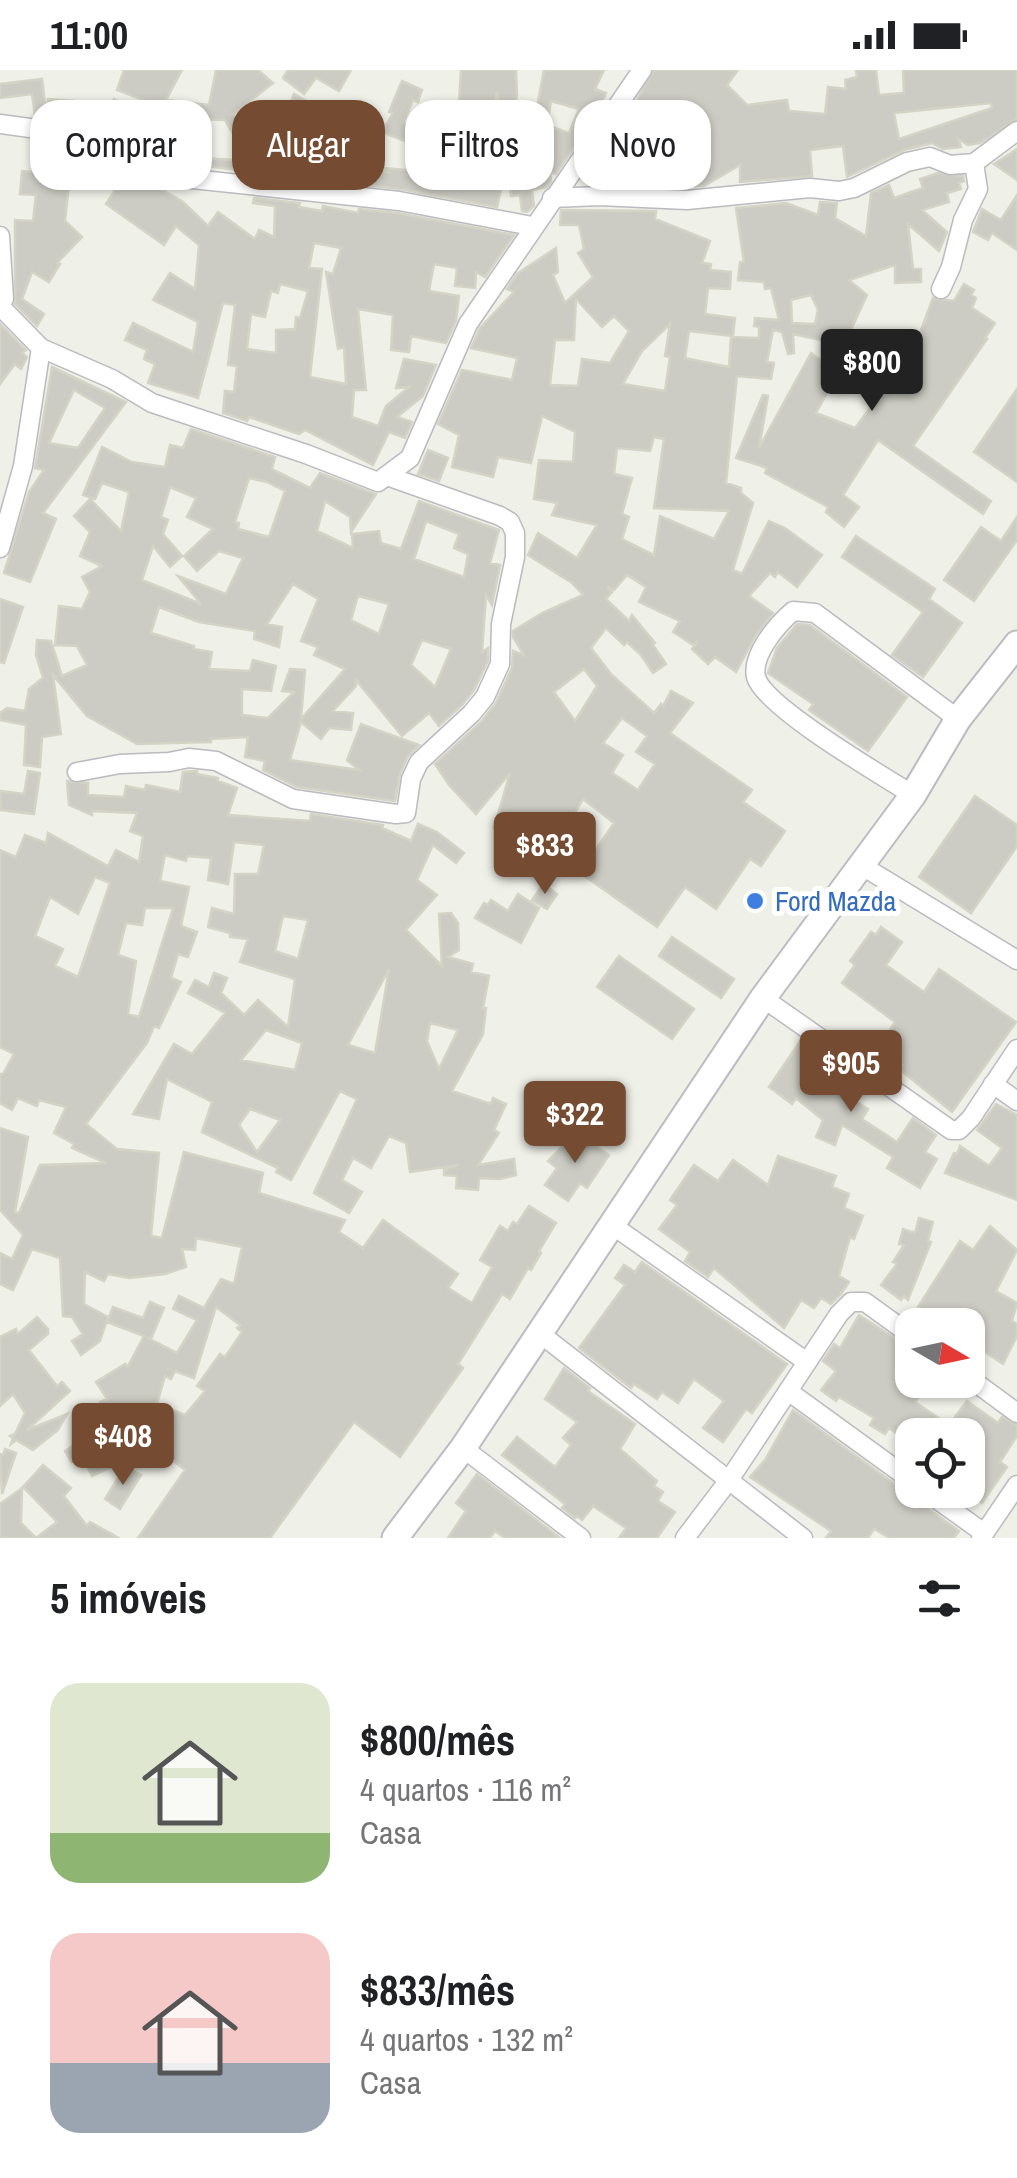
<!DOCTYPE html>
<html lang="pt">
<meta charset="utf-8">
<style>
body{margin:0;font-family:"Archivo Narrow",sans-serif;background:#f6f6f6;color:#202124;height:100vh;display:flex;flex-direction:column;font-size:38px;white-space:nowrap}
*{box-sizing:border-box;margin:0}
p{font-size:32px;color:#757577}
.icon{flex:none;width:55px;height:55px;fill:none;stroke:currentColor;stroke-width:2;stroke-linecap:round;stroke-linejoin:round}
.map{position:relative;height:1468px;overflow:hidden}
.details{display:flex;flex-direction:column;background:#fff;flex:1}
.details>*{flex:none}
.hud{position:absolute;left:30px;top:30px;width:958px;height:90px;display:flex;gap:20px}
.needle{width:65px;rotate:99deg}
.buttons{position:absolute;left:895px;top:1238px;display:grid;gap:20px}
.buttons a{display:grid;place-items:center;width:90px;height:90px;border-radius:20px;background:#fff;box-shadow:0 2px 8px #0004;font-size:50px}
.price{position:absolute;translate:-50% -85px;padding:0 22px;border-radius:10px;background:#754c31;color:#fff;font-size:32px;line-height:65px;filter:drop-shadow(0 2px 5px #0008)}
.price::after{content:'';position:absolute;left:50%;top:60px;width:30px;height:22px;margin-left:-15px;background:inherit;clip-path:polygon(0 0,100% 0,50% 100%)}
.price.current{background:#222;color:#fff}
ul{padding:0;list-style:none}
li{display:flex;align-items:center;gap:30px;height:250px;padding:0 50px}
li span{display:grid;place-items:center;flex:none;width:280px;height:200px;border-radius:30px;color:#555}
li>.icon{margin-inline-start:auto}
span .icon{width:120px;height:120px;fill:#fffc;stroke-width:1}
li b{font-size:42px}
h2{display:flex;justify-content:space-between;align-items:center;height:120px;padding:0 50px;font-size:42px}
.tag{padding:0 35px;border-radius:30px;background:#fff;box-shadow:0 2px 8px #0004;font-size:35px;line-height:90px}
.tag.current{background:#754c31;color:#fff}
.status{display:flex;justify-content:space-between;align-items:center;height:70px;padding:0 50px;background:#fff;direction:ltr}
.status svg{height:28px;fill:currentColor}
.map>svg:first-child{display:block}
</style>
<div class="status"><b>11:00</b><svg viewBox="0 0 49 12"><path d="M0 12V9h3v3zM5 12V6h3v6zM10 12V3h3v9zM15 12V0h3v12zM26 1h20v11H26zM47 4h2v5h-2z"/></svg></div>
<div class="map">
<svg width="1017" height="1468" viewBox="0 0 1017 1468">
<rect width="100%" height="100%" fill="#eff0e8"/>
<g fill="#ccccc4" stroke="#d4d4c6" stroke-width="2.5" fill-rule="evenodd">
<path d="M124 0H182L166 30 209 35 216 0H258L273 13 232 45 240 47 258 79 265 55 297 64 296 67 304 71 295 89 391 103 383 98 427 102 478 113 428 86 433 46 458 49 461 0H516L517 25 509 76H505L497 21 488 81 481 80 478 113 501 120 497 137 400 119 189 94 170 85 177 70 207 77 204 88 249 91 225 50 193 49 117 20Z"/>
<path d="M288 0H351L339 21 316 8 304 24 283 8Z"/>
<path d="M544 0H604L595 19 606 23 598 43 594 48 587 47 591 52 556 104 550 102 551 111 547 117 532 120 534 136 527 142 522 141 520 125 511 126 509 108 529 106 528 84ZM551 31 579 39 569 63 547 55Z"/>
<path d="M654 0H738L727 15 747 35 787 30 789 41 825 44 828 17 846 19 845 10 857 7 856 0H876L879 25 904 23 903 0H1017V49L980 73 968 75 958 69 961 77 943 79 932 73 904 80 847 107 843 76 810 80 812 106 740 112V95L704 116 636 115 637 111 644 113 625 99 651 104 648 95 674 87 659 61 633 56 638 28ZM991 33 992 38 899 69 894 43Z"/>
<path d="M42 9 47 48 35 46 32 24 0 28V14Z"/>
<path d="M402 11 422 20 418 32 413 30 403 53 412 57 405 71 382 62 393 43 389 42Z"/>
<path d="M294 24 307 31 295 55 285 46Z"/>
<path d="M48 29 74 31 73 54 47 48Z"/>
<path d="M114 29 176 66 169 78 150 66 149 69 135 62 131 74 95 62 98 33 112 34Z"/>
<path d="M341 49 353 56 342 76 330 70Z"/>
<path d="M1017 79V110L994 94Z"/>
<path d="M121 97 182 131 208 156 218 142 255 169 259 160 274 167 275 136 253 133 254 128 300 133 299 137 322 141 323 136 358 143 359 139 397 143 514 165 485 207 476 202 475 218 455 216 457 198 434 194 429 221 459 226 456 251 446 273 411 266 409 282 391 280 393 245 358 239 366 320H354L352 347 378 356 386 336 409 317 396 318 404 289 436 295 423 326 397 347 412 352 405 368 389 362 373 395 305 360 299 364 249 347 247 351 223 343 225 321 234 322 237 296 228 295 235 235 223 233 198 328 148 313 155 294 144 289 147 280 125 270 133 253 193 282 198 252 153 230 170 203 195 219 199 175 176 156 164 175 106 134 119 114ZM314 173 341 178 333 204 326 202 338 279 344 277 346 314 310 307 322 199 309 198ZM280 214 308 221 300 248 296 247 295 259 276 260V283L247 279 251 244 265 247 271 221 278 223Z"/>
<path d="M22 101 70 106 65 151 82 167 57 193 60 194 49 212 32 202 22 229 44 244 37 256 15 234V150L33 151 36 125 20 124Z"/>
<path d="M938 103 963 106 964 111 959 113 961 119 947 123 949 132 922 140 947 162 939 181 908 154 913 199H921V212L895 213V195L849 210 867 225 844 275 793 264 794 283 788 284 782 262 773 260 767 292 774 293 771 309 737 306 726 413 741 418V423L753 433 733 500 742 504 769 451 785 458 822 485 797 517 778 502 775 507 770 503 749 526 773 543 756 565 736 602 715 587 708 594 692 579 698 571 693 575 673 562 680 551 639 532 646 517 627 505 614 520 607 517 612 522 606 529 629 551 632 545 655 573 653 575 666 594 653 603 641 585 627 572 624 575 606 558 591 578 611 604 654 643 661 634 663 636 671 621 693 633 670 663 752 720 743 732 785 761 761 796 750 789 716 839 685 817 657 857 580 803 614 753 583 729 553 779 556 781 545 802 517 787 527 768 494 758 510 703 476 744 449 715 435 694 481 652 496 633 512 598 513 581 524 585 513 567V561L542 543 583 525 572 513 528 485 538 463 577 488 597 455 552 445 557 433 534 429 539 390 573 392 575 362 542 346 531 393 498 387 493 407 452 397 459 365 438 354 462 300 512 310 517 288 471 278 480 258 514 222 507 219 517 204 556 178 558 202 553 205 565 233 593 207 578 183 584 179 579 155H560L561 140 656 141 655 149 710 171 702 193 711 194 710 200 731 202 730 219 708 218 705 244 735 248 733 266 689 261 685 288 729 297 731 267 759 268V257L754 256 755 248 779 250 771 218 765 219 764 212 738 210 740 192H744L736 138 786 133 818 145 820 132 837 133 835 148 866 166 871 123 889 115 894 128 923 118 920 109ZM811 225 818 240 815 254 792 253 791 230ZM576 229 602 257 614 246 629 261 610 293 582 289 578 316 550 315 555 270H574ZM670 254 665 286 670 287 665 321 623 314 642 281ZM654 367 664 369 654 438 729 441 714 469 660 446 654 485 622 469 629 447 622 444 632 408 614 404 617 378 650 381ZM584 599 597 616 575 651 554 622ZM622 648 647 666 636 682 655 694 638 720 612 703 623 685 603 673Z"/>
<path d="M1017 125V180L992 163 988 170 973 162 982 139 1001 150Z"/>
<path d="M964 214 974 220 971 225 976 228 972 238 995 253 985 268 987 269 913 376 991 431 983 444 878 370 843 425 859 437 844 457 826 442 828 437 765 403 767 398 736 388 763 325 768 326 759 378 811 283 833 299 826 313 831 316 816 343 855 358 876 330 861 323 870 307 892 318 912 268 914 270 921 260 933 228 954 231Z"/>
<path d="M0 254 26 280 22 283 27 287 21 299 15 294 0 314Z"/>
<path d="M52 297 126 332 43 443 56 449 30 512 4 503 29 422 44 400 35 398ZM74 320 105 338 78 378 49 373Z"/>
<path d="M1017 319V412L974 382Z"/>
<path d="M191 359 275 387 272 399 310 418 320 403 376 424 351 462 350 447 325 431 317 461 353 478 352 464 379 461 381 473 401 479 419 431 499 460 490 493 500 495 492 535 486 525 482 582 488 578V591L474 620 463 634 439 656 429 643 402 666 356 610V616L333 641 353 643 351 660 329 658 321 669 301 652 290 690 359 700 347 690 361 654 419 675 408 686 400 704 395 731 297 717 263 700 265 691 245 687 248 667 211 669V672L137 674 87 646 53 605 61 664 42 667 40 697 24 695 26 655 0 650V643L7 638 25 641 29 619 43 608 36 585 37 570 51 571 62 606 87 595 77 576 55 575 59 536 82 539 90 522 82 507 102 496 80 486 90 462 74 446 90 429 121 461 129 422 102 413 95 429 83 425 102 377 132 392 165 397 170 375 183 378ZM249 408 267 412 285 421 269 467 238 459 239 453 235 452ZM170 417 196 428 187 447 213 459 184 486 197 501 219 481 243 488 226 524 178 506 201 534 142 510 153 476 170 497 182 486 163 464 168 450 161 447ZM426 451 459 464 454 478 468 484 464 507 414 489ZM293 514 318 529 301 571 318 577 314 585 345 599 301 649 305 600 290 599 282 621 294 622 268 648 242 645V619L271 621 276 596 253 590 250 601 209 599 212 582 193 579 194 576 151 563 159 537 199 552 255 561 254 569 279 577 282 557 267 554ZM358 526 389 534 379 564 351 550ZM422 570 451 579 435 617 411 595Z"/>
<path d="M428 380 448 388 439 411 418 404Z"/>
<path d="M1017 447V470L974 531 944 510 981 457 1001 471Z"/>
<path d="M856 466 935 519 929 529 962 553 923 607 892 585 923 542 842 487Z"/>
<path d="M0 529 23 537 4 593 0 592Z"/>
<path d="M797 554 810 555 907 627 868 681 809 640 813 634 768 603 777 578Z"/>
<path d="M28 701 40 703 34 744 1 740 0 721 24 724Z"/>
<path d="M197 701V704L218 708V711L237 718 228 745 310 751 311 744 383 755 382 758 411 771 418 754 437 762 464 783 456 793 433 775 417 810 437 825 406 860 442 896 439 844 451 843 458 853 459 880 448 887 473 894 471 902 489 906 483 938H486L483 964 452 1021 491 1034 493 1028 506 1034 494 1060 499 1063 478 1095 514 1089 516 1105 500 1109 479 1108 478 1120 456 1118 457 1106 444 1105V1100L458 1095 410 1102 406 1073 389 1066 371 1098 353 1088 342 1110 362 1122 349 1143 314 1123 357 1029 340 1021 291 1110 276 1102 278 1098 202 1062 212 1032 167 1009 159 1049 133 1044 174 974 192 984 225 943 188 923 195 910 209 917 214 903 227 908 221 923 244 945 258 930 288 957 295 909 240 892 248 869 230 867V863L208 857 212 838 234 844 235 804H258L264 775 234 772 228 814 208 810 211 788 187 786 186 791 165 785 160 811 189 817 181 856 197 862 188 887 178 884 171 908 181 912 159 958 154 956 147 973 86 1054 117 1079 159 1083 151 1166 162 1168 184 1082 263 1103 259 1123 345 1150 339 1162 363 1178 383 1150 458 1204 448 1218 472 1233 492 1197 480 1190 500 1156 508 1161 513 1152 517 1154 529 1136 556 1153 539 1181 541 1183 531 1200 528 1198 510 1229 502 1224 458 1294 463 1298 400 1387 354 1352 270 1468H138L185 1400 155 1376 92 1406 82 1386 72 1392 65 1381 108 1353 100 1332 107 1329 96 1312 125 1294 128 1296 144 1266 107 1252 113 1237 143 1248 150 1232 164 1238 151 1269 146 1267 177 1283 197 1250 173 1239 179 1226 204 1238 221 1209 234 1214 242 1177 196 1168 195 1180 182 1179 186 1197 165 1204 129 1208 108 1204 104 1211 85 1202 84 1234 108 1247 100 1271 81 1285 72 1271 83 1264 72 1247 63 1246 60 1188 32 1179 13 1220 0 1214V1183L12 1189 23 1165 0 1140V1058L28 1067 15 1142 19 1143 40 1095 106 1093 72 1078 74 1074 54 1063 66 1037 39 1030 37 1036 18 1028 12 1040 0 1033V1004H3L14 984 0 977V780L16 787 25 765 46 773 48 763 108 796 116 780 139 792 143 766 130 761 137 743 92 741V745L69 735 67 711 88 713V725L124 727 126 716 145 720 146 715 180 722 183 702ZM95 807 110 813 78 907 55 896 63 879 35 866 50 827 78 844ZM145 838H173L139 947 128 944 136 891 118 885 126 853 142 855ZM283 846 308 850 298 889 275 881ZM389 899 375 983 348 975ZM430 953 458 960 439 999 427 971ZM266 960 302 973 295 1000 241 990ZM250 1039 280 1050 257 1082 239 1055ZM216 1237 240 1255 237 1258 242 1262 225 1287 220 1284 197 1316 205 1321 185 1345 157 1334 165 1306 171 1309 175 1301 194 1308Z"/>
<path d="M975 726 1017 755V776L971 843 919 807Z"/>
<path d="M543 814 557 824 547 839 532 830Z"/>
<path d="M518 824 539 838 521 873 475 848 484 833 488 835 491 830 508 841Z"/>
<path d="M881 857 902 872 886 895 924 922 939 899 1016 952 952 1042 899 999 903 995 878 978 895 952 842 913 855 895 850 891 871 862 876 865Z"/>
<path d="M672 867 734 909 721 928 659 886Z"/>
<path d="M619 886 694 939 672 969 597 917Z"/>
<path d="M801 970 833 992 820 1010 868 1039 862 1049 897 1072 913 1048 936 1065 925 1082 937 1089 920 1118 887 1098 893 1087 842 1055 835 1075 816 1067 823 1050 796 1028 792 1034 769 1017Z"/>
<path d="M996 1034 1017 1045V1130L945 1103 954 1083 957 1084 960 1076 989 1096 1002 1078 977 1060Z"/>
<path d="M576 1063 609 1085 587 1118 580 1113 568 1131 545 1115 557 1098 548 1091Z"/>
<path d="M778 1086 836 1106 832 1117 849 1124 844 1138 863 1146 854 1169 850 1167 839 1206 849 1212 841 1224 831 1234 821 1228 814 1238 801 1230 784 1258 714 1198 708 1207 685 1191 690 1182 659 1159 677 1135 670 1130 694 1095 718 1111 733 1090 768 1115Z"/>
<path d="M919 1148 933 1152 928 1171 931 1172 908 1230 904 1226 901 1230 881 1215 897 1194 893 1192 904 1175 899 1174 903 1159 915 1163Z"/>
<path d="M990 1156 1017 1180 996 1221 1017 1233 1012 1251 1017 1254V1266L1003 1294 968 1271V1255H935L937 1250 918 1237 960 1171 973 1180Z"/>
<path d="M642 1192 787 1294 752 1343 746 1339 723 1372 703 1358 724 1331 694 1309 678 1333 662 1322 657 1329 634 1314 631 1318 579 1278 625 1215 615 1208 624 1195 635 1202Z"/>
<path d="M859 1245 912 1279 895 1305 921 1324 915 1332 949 1355 967 1331 998 1353 1002 1347 1017 1355V1366L1000 1392 1007 1397 982 1433 968 1423V1391L974 1381 968 1377V1365H912V1375L889 1358 885 1364 870 1355 874 1348 839 1327 836 1331 821 1320 836 1301 823 1291 834 1274 840 1278Z"/>
<path d="M37 1247 48 1259V1264L29 1280 57 1316 62 1312 70 1321 27 1360 67 1344 58 1360 33 1380 16 1370 11 1374 13 1368 10 1366 15 1364 25 1343 13 1324 0 1336V1267L16 1259 18 1264Z"/>
<path d="M564 1298 590 1318 588 1321 635 1354 620 1379 657 1411 654 1416 663 1422 658 1431 675 1442 657 1468H619L626 1458 593 1436 582 1450 577 1446 575 1448 562 1438 565 1434 502 1385 517 1367 555 1397 571 1375 563 1368 577 1352 545 1329Z"/>
<path d="M793 1340 959 1461 954 1468H890L874 1459 868 1468H826L831 1461 750 1407 765 1390Z"/>
<path d="M5 1379 16 1383 2 1424 0 1384 3 1385Z"/>
<path d="M43 1395 71 1418 64 1426 87 1456 90 1452 119 1468H0V1434L22 1418 21 1453 36 1468 57 1452 23 1417Z"/>
<path d="M125 1397 141 1405 120 1439 105 1429Z"/>
<path d="M477 1404 560 1468H505L495 1461 490 1468H448L466 1441 456 1433Z"/>
</g>
<g fill="none" stroke-linecap="round" stroke-linejoin="round">
<defs>
<g id="street">
<path d="M0 54 59 62 192 109 399 131 532 156"/>
<path d="M552 128 599 126 687 130 810 118 839 121 854 118 907 92 930 87 950 95 974 93 1017 61"/>
<path d="M0 166 4 229 0 233"/>
<path d="M941 219 951 197 963 150 978 119 974 93"/>
<path d="M0 236 41 278 112 309 152 333 306 384 378 412 410 388 468 254 642 0"/>
<path d="M0 478 23 396 41 278"/>
<path d="M77 702 120 694 169 692 189 688 216 691 293 729 396 744 406 743 411 709 419 692 472 643 485 627 500 594 501 554 515 487V463L510 452 500 446 390 407"/>
<path d="M913 725C883 706 764 637 756 607 751 585 777 555 793 541L815 543 958 649"/>
<path d="M859 794 1017 890"/>
<path d="M763 928 951 1060H959L971 1048 1017 979"/>
<path d="M993 1014 1017 1031"/>
<path d="M612 1155 807 1292"/>
<path d="M538 1262 803 1468"/>
<path d="M968 1307 1017 1343"/>
<path d="M788 1321 912 1411"/>
<path d="M463 1378 581 1468"/>
<path d="M924 1420 984 1463"/>
<path d="M685 1468 729 1410 839 1244 851 1232H865L912 1266"/>
<path d="M981 1468 1017 1415"/>
</g>
<path id="secondary" d="M395 1468 463 1378 763 928 913 725 958 649 1017 574"/>
</defs>
<use href="#street" stroke="#babac0" stroke-width="21"/>
<use href="#secondary" stroke="#bbbbc2" stroke-width="29"/>
<use href="#street" stroke="#fff" stroke-width="18"/>
<use href="#secondary" stroke="#fff" stroke-width="25"/>
</g>
<circle fill="#3f7fe0" stroke="#fff" stroke-width="4" cx="755" cy="831" r="10"/>
<g text-anchor="middle" stroke-width="10" stroke-linejoin="round" paint-order="stroke">
<g font-size="28" fill="#366cbe" stroke="#fff" text-anchor="start">
<text x="775" y="841">Ford Mazda</text>
</g>
</g>
</svg>
<div class="buttons">
<a><svg class="needle" viewBox="-14 -14 28 28"><path d="M0-13l5 13h-10z" fill="#e53935"/><path d="M0 13l5-13h-10z" fill="#757577"/></svg></a>
<a><svg class="icon" aria-label="locate" viewBox="0 0 24 24"><circle cx="12" cy="12" r="6"/><path d="M12 2v4M12 18v4M2 12h4M18 12h4"/></svg></a>
</div>
<b class="price current" style="left:872px;top:344px">$800</b>
<b class="price" style="left:545px;top:827px">$833</b>
<b class="price" style="left:851px;top:1045px">$905</b>
<b class="price" style="left:575px;top:1096px">$322</b>
<b class="price" style="left:123px;top:1418px">$408</b>
<div class="hud">
<a class="tag">Comprar</a>
<a class="tag current">Alugar</a>
<a class="tag">Filtros</a>
<a class="tag">Novo</a>
</div>
</div>
<section class="details">
<h2>5 imóveis<svg class="icon" aria-label="filters" viewBox="0 0 24 24"><path d="M4 7h16M4 17h16"/><circle cx="9" cy="7" r="2"/><circle cx="15" cy="17" r="2"/></svg></h2>
<ul>
<li><span style="background:linear-gradient(#dfe7d0 75%,#8fb573 0)"><svg class="icon" aria-label="home" viewBox="0 0 24 24"><path d="M3 11l9-7 9 7M6 9v11h12V9"/></svg></span><div><b>$800/mês</b><p>4 quartos · 116 m²</p><p>Casa</p></div></li>
<li><span style="background:linear-gradient(#f6c9c9 65%,#9aa5b1 0)"><svg class="icon" aria-label="home" viewBox="0 0 24 24"><path d="M3 11l9-7 9 7M6 9v11h12V9"/></svg></span><div><b>$833/mês</b><p>4 quartos · 132 m²</p><p>Casa</p></div></li>
</ul>
</section>
